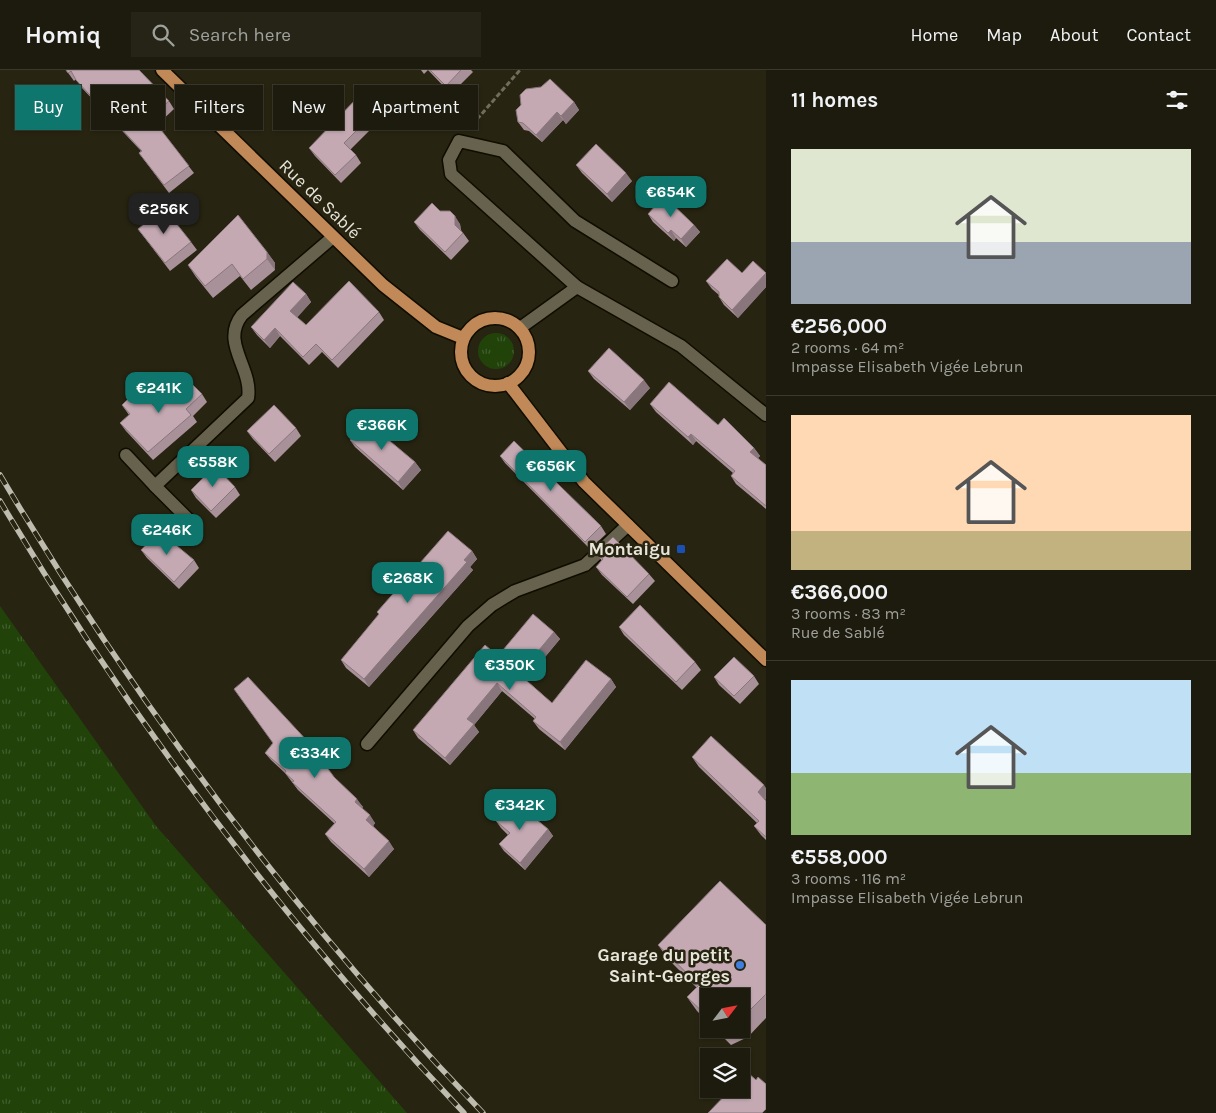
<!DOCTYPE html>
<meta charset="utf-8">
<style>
body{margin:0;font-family:Karla,sans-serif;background:#252416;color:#f1f3f6;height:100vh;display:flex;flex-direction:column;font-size:19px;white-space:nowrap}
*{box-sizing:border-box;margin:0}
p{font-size:16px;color:#a0a19d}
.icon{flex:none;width:28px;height:28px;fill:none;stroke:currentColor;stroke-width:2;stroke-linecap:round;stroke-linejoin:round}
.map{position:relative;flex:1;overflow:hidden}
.sheet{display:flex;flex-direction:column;background:#1d1b0d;width:450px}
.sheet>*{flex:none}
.guide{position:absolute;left:15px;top:15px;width:475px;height:45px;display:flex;gap:10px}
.needle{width:32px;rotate:58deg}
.buttons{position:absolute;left:700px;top:918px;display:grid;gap:10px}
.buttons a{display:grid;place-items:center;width:50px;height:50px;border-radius:0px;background:#1d1b0d;box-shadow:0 1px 4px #0004,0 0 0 1px #3b392e;font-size:25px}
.price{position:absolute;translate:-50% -42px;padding:0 11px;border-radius:10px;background:#0f766e;color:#fff;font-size:16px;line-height:32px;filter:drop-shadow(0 1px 2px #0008)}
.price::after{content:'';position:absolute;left:50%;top:30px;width:15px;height:11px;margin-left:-8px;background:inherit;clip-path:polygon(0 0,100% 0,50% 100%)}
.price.current{background:#222;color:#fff}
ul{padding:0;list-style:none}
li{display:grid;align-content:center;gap:10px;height:265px;padding:0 25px}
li+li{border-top:1px solid #3b392e}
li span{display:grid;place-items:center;height:155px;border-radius:0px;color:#555}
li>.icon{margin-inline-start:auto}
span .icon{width:90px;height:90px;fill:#fffc;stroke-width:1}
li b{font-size:21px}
h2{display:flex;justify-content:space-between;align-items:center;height:60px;padding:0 25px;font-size:21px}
.chip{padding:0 18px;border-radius:0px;background:#1d1b0d;box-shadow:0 1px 4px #0004,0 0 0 1px #3b392e;font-size:18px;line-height:45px}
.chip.current{background:#0f766e;color:#fff}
header{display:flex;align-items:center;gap:30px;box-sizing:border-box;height:70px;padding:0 25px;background:#1d1b0d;border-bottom:1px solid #3b392e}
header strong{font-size:24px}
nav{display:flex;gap:28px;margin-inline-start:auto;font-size:18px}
.search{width:350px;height:45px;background:#252416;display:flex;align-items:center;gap:12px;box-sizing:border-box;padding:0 18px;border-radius:0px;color:#a0a19d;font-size:19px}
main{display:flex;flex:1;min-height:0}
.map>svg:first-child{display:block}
</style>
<header>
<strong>Homiq</strong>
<div class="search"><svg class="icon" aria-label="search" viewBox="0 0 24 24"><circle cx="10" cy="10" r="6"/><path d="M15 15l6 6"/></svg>Search here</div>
<nav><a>Home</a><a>Map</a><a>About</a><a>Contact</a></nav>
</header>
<main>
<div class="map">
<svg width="766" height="1043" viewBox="0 0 766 1043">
<defs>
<pattern id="grass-tufts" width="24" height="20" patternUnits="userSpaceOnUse" patternTransform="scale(1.25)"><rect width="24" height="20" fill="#21430a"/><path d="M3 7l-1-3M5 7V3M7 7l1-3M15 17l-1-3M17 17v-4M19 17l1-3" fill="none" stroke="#415e2d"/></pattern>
</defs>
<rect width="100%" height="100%" fill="#272411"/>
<g fill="url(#grass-tufts)">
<circle cx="496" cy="281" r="18"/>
<path d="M0 536 156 756 407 1043H0Z"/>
</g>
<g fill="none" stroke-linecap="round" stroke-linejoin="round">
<defs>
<g id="minor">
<path d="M577 217 451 104 449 90 459 71 503 81 575 151 672 211"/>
<path d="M520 258 577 217 681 276 766 345"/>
<path d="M126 385 155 416"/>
<path d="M191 452 155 416 248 328C253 298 220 273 242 245L333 167"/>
<path d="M367 674 468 556 492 535 515 521 585 495 628 455"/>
</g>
<g id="major">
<path d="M162 0 383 215 436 257 463 268"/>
<circle cx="495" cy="282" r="34"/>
<path d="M508 313 584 412 766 590"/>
</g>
</defs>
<use href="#minor" stroke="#100d00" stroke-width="15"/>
<use href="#major" stroke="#100d00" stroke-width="15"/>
<path stroke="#716e5e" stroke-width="3" stroke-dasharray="5 2.5" stroke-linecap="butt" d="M472 55 520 0"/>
<use href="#minor" stroke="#66624d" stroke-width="12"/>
<use href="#major" stroke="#c18958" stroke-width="12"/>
<defs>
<g id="rail">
<path d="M0 405C137 635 298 850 483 1043"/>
<path d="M0 431C131 651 288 857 464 1043"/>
</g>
</defs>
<use href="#rail" stroke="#bebcae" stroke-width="5.5"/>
<use href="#rail" stroke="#272411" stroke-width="4" stroke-dasharray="11" stroke-linecap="butt"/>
</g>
<g fill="#a99199">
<path d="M66 0 169 31 174 39 157 55 194 103 169 123 139 83 141 81 82 18 76 9 74 11Z"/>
<path d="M421 0H471L473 2 451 24 428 0 424 4Z"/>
<path d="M574 32 579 40 566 54 563 50 542 72 529 61 524 60 518 52Z"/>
<path d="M375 42 380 50 350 80 356 85 361 93 341 113 315 86 309 78Z"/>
<path d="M576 95 632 111 612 132 582 103Z"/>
<path d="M440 141 460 154 461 160 469 171 451 190 420 160 414 152Z"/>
<path d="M648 144 694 155 700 162 686 177 676 168 674 171 653 152Z"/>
<path d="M138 159 191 172 197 180 170 201Z"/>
<path d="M267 182 275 193V200L251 220 240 206 213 228 196 207 188 195Z"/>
<path d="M742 203H766V217L738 248 724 235 719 227V225L712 219 706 211Z"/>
<path d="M306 224 311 232 297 247 306 255 379 242 384 250 338 298 322 282 309 295 280 266 270 278 257 265 251 257Z"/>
<path d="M588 301 650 318 630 340 594 309Z"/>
<path d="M202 324 207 332 193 346 197 352 153 390 126 361 120 353 129 345 122 335 155 337Z"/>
<path d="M650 334 718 355 754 378 760 386 758 388 766 395V439L736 414 731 406 733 403 696 371 693 375 656 342Z"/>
<path d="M296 358 301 366 275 392 253 369 247 361Z"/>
<path d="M350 370 415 392 421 400 403 420 355 377Z"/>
<path d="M500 386 601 456 606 464 590 479 505 393Z"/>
<path d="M235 417 240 425 216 448 196 428 191 420Z"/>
<path d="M141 480 194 490 199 498 179 519 147 488Z"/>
<path d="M472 481 477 489 470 497 473 500 369 617 346 598 341 590 379 545 377 542Z"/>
<path d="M596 483 649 504 655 511 633 534 602 505 596 497 602 491Z"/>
<path d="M619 557 695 592 701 600 682 620 624 565Z"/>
<path d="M554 562 560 569 526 610 552 633 611 609 616 617 565 680 539 659 533 651 535 649 502 621 474 655 479 662 450 695 418 668 413 660 498 586Z"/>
<path d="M754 606 759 614 740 634 719 615 714 607Z"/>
<path d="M265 683 334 707 363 737 362 738 375 753 373 756 394 779 369 807 331 772 325 764 335 754 298 720 285 703 271 690Z"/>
<path d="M692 687 766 731V770L761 765 754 756 757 753 699 697Z"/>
<path d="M496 751 548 759 553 766 525 800 504 781 499 774 508 765 501 758Z"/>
<path d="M766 855V948L748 967 731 975 715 959H741V926H709V953L697 941 687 927 697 918 668 889 658 875Z"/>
</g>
<g fill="#89767d">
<path d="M574 32 579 40 566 54 561 46Z"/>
<path d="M557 42 563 50 542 72 536 65Z"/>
<path d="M626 103 632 111 612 132 607 124Z"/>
<path d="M455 146 460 154 461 163 455 155Z"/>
<path d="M694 155 700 162 686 177 681 169Z"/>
<path d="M671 160 676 168 674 171 668 163Z"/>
<path d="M267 182 275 193V200L267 189Z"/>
<path d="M766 203V217L738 248 732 240Z"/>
<path d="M306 224 311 232 296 249 290 241Z"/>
<path d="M275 258 280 266 270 278 264 270Z"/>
<path d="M644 310 650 318 630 340 624 332Z"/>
<path d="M691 364 696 371 693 375 688 367Z"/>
<path d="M754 378 760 386 756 390 750 382Z"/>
<path d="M415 392 421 400 403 420 398 412Z"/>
<path d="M472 481 477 489 470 497 473 500 369 617 364 609Z"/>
<path d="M554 562 560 569 524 612 519 604Z"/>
<path d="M611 609 616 617 565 680 560 672Z"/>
<path d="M497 613 502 621 474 655 479 662 450 695 445 688 467 649Z"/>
<path d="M764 715 766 718V729L764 732 758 722Z"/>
<path d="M357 729 363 737 360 740 355 732Z"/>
<path d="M370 745 375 753 372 758 366 750Z"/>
<path d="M548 759 553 766 525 800 520 793Z"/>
<path d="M389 771 394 779 369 807 364 799Z"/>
</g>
<g fill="#c4a9b2" stroke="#89767d">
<path d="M66 0H139L169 31 151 47 189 96 164 115 139 83 142 81 76 10 71 1 68 3Z"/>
<path d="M430 0H461L446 16Z"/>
<path d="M550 9 574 32 561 46 557 42 536 65 523 53 518 52 516 40 521 35 520 25 526 19 541 17Z"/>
<path d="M359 26 375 42 344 73 356 85 335 105 309 78Z"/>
<path d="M596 74 626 103 607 124 576 95Z"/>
<path d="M664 126 694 155 681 169 671 160 668 163 648 144Z"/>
<path d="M432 133 440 141H450L455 146V155L463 163 445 182 414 152Z"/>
<path d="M164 138 191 172 165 193 138 159Z"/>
<path d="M238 145 267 182V189L243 209 232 194 205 216 188 195Z"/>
<path d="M727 189 742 203 753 191 766 203 732 240 719 227V222L706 211Z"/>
<path d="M349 211 379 242 332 290 316 274 303 287 275 258 264 270 251 257 293 212 306 224 290 241 306 255Z"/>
<path d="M609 278 644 310 624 332 588 301Z"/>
<path d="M185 307 202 324 186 339 191 345 148 382 120 353 130 344 122 335 138 319 155 337Z"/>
<path d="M669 312 718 355 724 348 754 378 750 382 766 395V436L731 406 735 401 691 364 688 367 650 334Z"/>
<path d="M274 335 296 358 269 384 247 361Z"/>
<path d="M366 351 415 392 398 412 350 370Z"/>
<path d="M514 371 601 456 585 472 500 386Z"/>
<path d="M215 396 235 417 211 441 191 420Z"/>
<path d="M159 461 194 490 174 512 141 480Z"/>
<path d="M448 461 472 481 464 490 467 492 364 609 341 590 379 544 377 542Z"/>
<path d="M613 467 649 504 627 527 596 497 603 489 596 483Z"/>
<path d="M640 535 695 592 676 612 619 557Z"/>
<path d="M533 544 554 562 519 604 552 633 586 590 611 609 560 672 533 651 536 647 497 613 467 649 474 654 445 688 413 660 485 575 498 586Z"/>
<path d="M734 587 754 606 734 626 714 607Z"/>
<path d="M248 607 310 674 334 707 357 729 355 732 370 745 366 750 389 771 364 799 325 764 336 752 292 712 294 711 285 703 286 701 265 683 273 673 234 619Z"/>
<path d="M711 666 764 715 758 722 766 731V767L754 756 759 751 692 687Z"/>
<path d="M513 730 548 759 520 793 499 774 510 763 496 751Z"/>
<path d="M720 811 766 855V924L741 949V926H709V948L687 927 699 915 658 875Z"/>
<path d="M747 1002 756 1010 758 1007 766 1014V1039L762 1043H708L731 1019H741V1008Z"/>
</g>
<rect fill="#1a4fb4" stroke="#272411" stroke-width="2" x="676" y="474" width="10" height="10" rx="2.5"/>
<circle fill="#3f7fe0" stroke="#272411" stroke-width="2" cx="740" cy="895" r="5"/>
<g text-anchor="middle" stroke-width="5" stroke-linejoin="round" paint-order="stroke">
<g font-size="18" fill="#e8e6da" stroke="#272411">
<text transform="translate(320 129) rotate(44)" y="6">Rue de Sablé</text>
</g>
<g font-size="18" font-weight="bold" fill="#e8e6da" stroke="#272411" text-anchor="end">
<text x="671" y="485">Montaigu</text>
<text x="730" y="891">Garage du petit<tspan x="730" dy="21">Saint-Georges</tspan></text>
</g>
</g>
</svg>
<div class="buttons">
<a><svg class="needle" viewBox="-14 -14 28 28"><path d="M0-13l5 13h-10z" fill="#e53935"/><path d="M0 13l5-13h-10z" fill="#a0a19d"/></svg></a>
<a><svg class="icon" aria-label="layers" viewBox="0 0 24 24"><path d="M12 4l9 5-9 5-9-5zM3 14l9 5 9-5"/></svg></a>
</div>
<b class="price" style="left:671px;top:148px">€654K</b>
<b class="price current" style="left:164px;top:165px">€256K</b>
<b class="price" style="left:159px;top:344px">€241K</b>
<b class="price" style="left:382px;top:381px">€366K</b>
<b class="price" style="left:213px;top:418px">€558K</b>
<b class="price" style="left:551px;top:422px">€656K</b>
<b class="price" style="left:167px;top:486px">€246K</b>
<b class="price" style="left:408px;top:534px">€268K</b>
<b class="price" style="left:510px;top:621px">€350K</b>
<b class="price" style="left:315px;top:709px">€334K</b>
<b class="price" style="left:520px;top:761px">€342K</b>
<div class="guide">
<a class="chip current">Buy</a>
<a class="chip">Rent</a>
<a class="chip">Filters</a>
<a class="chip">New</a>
<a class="chip">Apartment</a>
</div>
</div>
<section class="sheet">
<h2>11 homes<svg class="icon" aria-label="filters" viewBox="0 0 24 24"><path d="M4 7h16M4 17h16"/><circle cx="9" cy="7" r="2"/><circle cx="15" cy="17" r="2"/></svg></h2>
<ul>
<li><span style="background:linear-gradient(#dfe7d0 60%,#9aa5b1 0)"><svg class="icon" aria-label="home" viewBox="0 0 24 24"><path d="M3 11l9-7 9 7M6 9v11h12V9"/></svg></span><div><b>€256,000</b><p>2 rooms · 64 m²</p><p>Impasse Elisabeth Vigée Lebrun</p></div></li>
<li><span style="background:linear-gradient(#ffd9b3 75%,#c2b280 0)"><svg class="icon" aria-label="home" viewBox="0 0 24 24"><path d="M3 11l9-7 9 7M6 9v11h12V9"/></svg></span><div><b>€366,000</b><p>3 rooms · 83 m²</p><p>Rue de Sablé</p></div></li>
<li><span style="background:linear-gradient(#bfe0f5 60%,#8fb573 0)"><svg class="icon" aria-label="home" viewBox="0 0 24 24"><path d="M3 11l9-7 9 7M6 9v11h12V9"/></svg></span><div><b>€558,000</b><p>3 rooms · 116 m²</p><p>Impasse Elisabeth Vigée Lebrun</p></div></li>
</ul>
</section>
</main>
